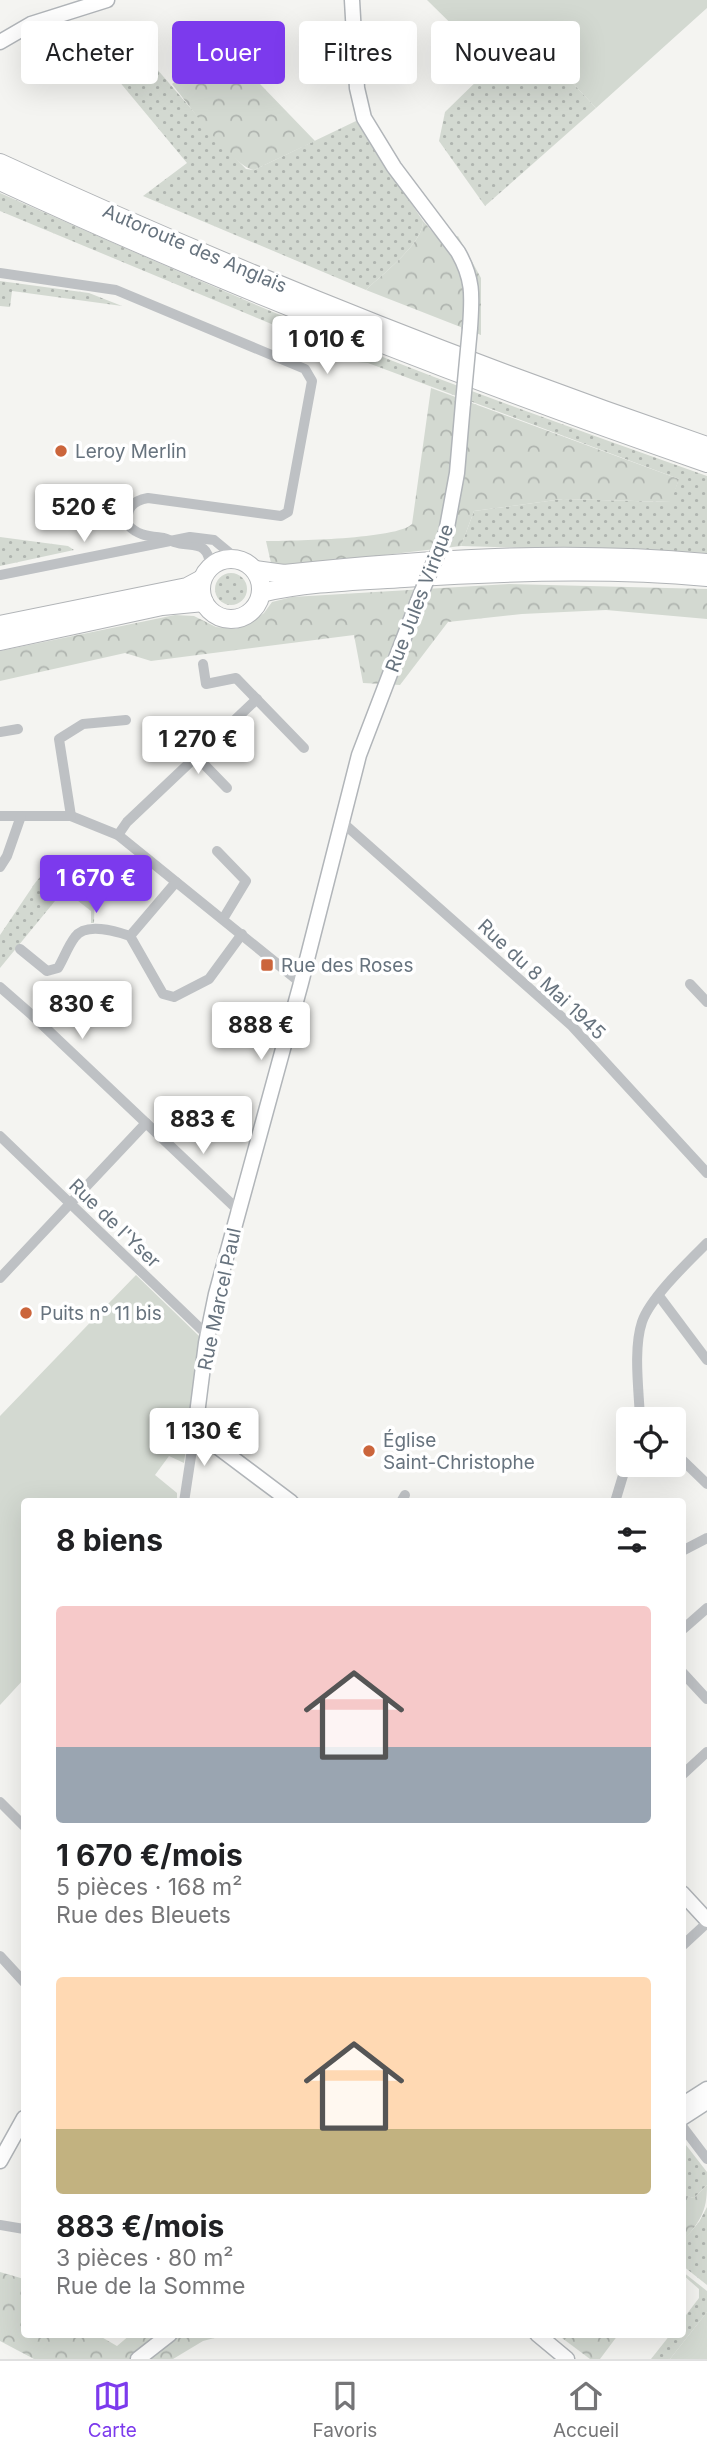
<!DOCTYPE html>
<html lang="fr">
<meta charset="utf-8">
<style>
body{margin:0;font-family:Inter,sans-serif;background:#f6f6f6;color:#202124;height:100vh;display:flex;flex-direction:column;font-size:26px;white-space:nowrap}
*{box-sizing:border-box;margin:0}
p{font-size:23px;color:#757577}
.icon{flex:none;width:38px;height:38px;fill:none;stroke:currentColor;stroke-width:2;stroke-linecap:round;stroke-linejoin:round}
.map{position:relative;flex:1;overflow:hidden}
.details{position:absolute;left:21px;top:1498px;width:665px;height:840px;display:flex;flex-direction:column;background:#fff;border-radius:7px;box-shadow:0 7px 28px #0002}
.details>*{flex:none}
.top-card{position:absolute;left:21px;top:21px;width:665px;height:63px;display:flex;gap:14px}
.fabs{position:absolute;left:616px;top:1407px;display:grid;gap:14px}
.fabs a{display:grid;place-items:center;width:70px;height:70px;border-radius:7px;background:#fff;box-shadow:0 7px 28px #0002;font-size:35px}
.price{position:absolute;translate:-50% -60px;padding:0 16px;border-radius:7px;background:#fff;color:#222;font-size:23px;line-height:46px;filter:drop-shadow(0 2px 4px #0008)}
.price::after{content:'';position:absolute;left:50%;top:42px;width:21px;height:16px;margin-left:-10px;background:inherit;clip-path:polygon(0 0,100% 0,50% 100%)}
.price.on{background:#7c3aed;color:#fff}
ul{padding:0;list-style:none}
li{display:grid;align-content:center;gap:14px;height:371px;padding:0 35px}
li span{display:grid;place-items:center;height:217px;border-radius:7px;color:#555}
li>.icon{margin-inline-start:auto}
span .icon{width:126px;height:126px;fill:#fffc;stroke-width:1}
li b{font-size:30px}
h2{display:flex;justify-content:space-between;align-items:center;height:84px;padding:0 35px;font-size:30px}
.tag{padding:0 24px;border-radius:7px;background:#fff;box-shadow:0 7px 28px #0002;font-size:24px;line-height:63px}
.tag.on{background:#7c3aed;color:#fff}
.dock{display:flex;justify-content:space-around;align-items:center;height:98px;border-top:2px solid #e0e0e0;background:#fff;font-size:19px;color:#757577}
.dock a{display:grid;justify-items:center;gap:4px}
.dock .on{color:#7c3aed}
.map>svg:first-child{display:block}
</style>
<div class="map">
<svg width="707" height="2359" viewBox="0 0 707 2359">
<defs>
<pattern id="grass-dots" width="8" height="8" patternUnits="userSpaceOnUse" patternTransform="scale(1.75)"><rect width="8" height="8" fill="#d3d9d1"/><path d="M2 2h.1M6 6h.1" fill="none" stroke="#afb4af" stroke-width="1.8" stroke-linecap="round"/></pattern>
<pattern id="forest-crowns" width="20" height="18" patternUnits="userSpaceOnUse" patternTransform="scale(1.75)"><rect width="20" height="18" fill="#d3d9d1"/><path d="M2 6a3 3 0 1 1 6 0M12 15a3 3 0 1 1 6 0" fill="none" stroke="#afb4af"/></pattern>
</defs>
<rect width="100%" height="100%" fill="#f4f4f1"/>
<g fill="url(#grass-dots)">
<path d="M526 33 596 108 485 206 439 141 445 112Z"/>
<path d="M150 61 218 140 246 169 254 170 356 121 423 221C424 243 382 274 366 290L143 196 187 163 118 80Z"/>
<path d="M0 193C116 244 232 296 350 344 467 391 587 433 707 476V553L461 546 474 511 563 499 670 502 679 479 368 363 357 362 351 357 0 211Z"/>
<path d="M0 281 89 293 122 306 12 291 10 307 0 306Z"/>
<path d="M0 537 68 546 74 550 0 566Z"/>
<circle cx="231" cy="589" r="16"/>
<path d="M58 856 95 889 94 923H91V911L64 890 0 968V935L35 883Z"/>
<path d="M686 2145 707 2172V2185L694 2198 683 2195V2148Z"/>
<path d="M707 2207V2285L683 2266 682 2242 699 2222Z"/>
<path d="M683 2272 707 2291V2312L670 2359H651L670 2335 682 2334 683 2319 699 2298V2289L683 2275Z"/>
</g>
<g fill="url(#forest-crowns)">
<path d="M206 58 221 68 237 60 315 141 254 170C232 166 188 104 172 84Z"/>
<path d="M423 221 442 243 458 236 481 278V335L366 290C382 274 424 243 423 221Z"/>
<path d="M431 388 679 479 671 502 563 499 474 511 461 546 291 566 271 563 266 541C291 541 398 539 412 524Z"/>
<path d="M509 584 707 589V619L606 610 522 614 448 622 400 685 363 683 354 635 151 661 125 653 0 681V651L175 615 194 616 216 627 236 629 250 623 264 613 272 602 292 597Z"/>
<path d="M707 2185C707 2213 700 2220 683 2242V2195L694 2198Z"/>
<path d="M0 2272 24 2279C21 2296 24 2316 24 2334L98 2335 117 2346 130 2335H226L203 2341 173 2359H34L0 2341Z"/>
<path d="M558 2335V2334L618 2335 600 2359H590Z"/>
</g>
<g fill="#d3d9d1">
<path d="M427 0H707V8L596 108 526 33 493 65Z"/>
<path d="M136 1275 200 1337 184 1463 169 1456 155 1475 177 1493V1501L24 1502V1679L0 1705V1416Z"/>
<path d="M707 2312V2359H670Z"/>
</g>
<g fill="none" stroke-linecap="round" stroke-linejoin="round">
<defs>
<g id="secondary">
<path d="M352 0 357 88 364 118 394 167 458 252C474 280 472 297 470 328"/>
<path d="M0 42 31 24 107 0"/>
<path d="M446 533 457 473 463 403"/>
<path d="M291 1502 195 1430 206 1343 216 1294 301 983 359 755 418 601"/>
<path d="M682 1893 707 1920"/>
<path d="M682 2105 707 2089"/>
<path d="M682 2118 707 2102"/>
<path d="M0 2161 24 2118"/>
<path d="M537 2334 567 2359"/>
<path d="M138 2359 170 2334"/>
</g>
<g id="highway">
<path d="M0 163C230 269 467 364 707 446"/>
<path d="M0 181C230 288 467 380 707 463"/>
<circle cx="231" cy="589" r="30"/>
<path d="M255 570 284 574C424 559 566 550 707 563"/>
<path d="M261 593C307 582 357 581 404 578 505 571 606 568 707 577"/>
<path d="M0 625 187 587 202 579"/>
<path d="M0 641 162 606 204 602"/>
</g>
</defs>
<use href="#secondary" stroke="#b1b5b9" stroke-width="17"/>
<use href="#highway" stroke="#b1b4b7" stroke-width="20"/>
<g stroke="#bec1c4" stroke-width="10">
<path d="M0 273 116 290 305 369 312 381 288 512 281 516 148 498C132 501 126 508 128 525 138 536 150 536 164 538 168 539 171 541 174 542 192 548 209 539 210 567"/>
<path d="M0 575 190 537 214 540 237 559"/>
<path d="M203 664 206 684 236 678 304 748"/>
<path d="M0 732 18 729"/>
<path d="M197 757 227 788"/>
<path d="M0 816H71L118 835 301 983"/>
<path d="M71 816 59 739 83 724 126 720"/>
<path d="M342 822 572 1026 707 1173"/>
<path d="M118 835 127 822 257 699"/>
<path d="M217 851 246 881 223 919"/>
<path d="M0 867 7 856 21 816"/>
<path d="M130 936 163 994 174 997 209 979 242 934"/>
<path d="M20 949 47 971 58 968C64 958 68 946 75 937 86 922 115 931 130 936L176 882"/>
<path d="M690 984 707 1002"/>
<path d="M0 987 32 1015 239 1211"/>
<path d="M0 1136 202 1330 208 1331"/>
<path d="M0 1278 146 1123"/>
<path d="M659 1296 707 1360"/>
<path d="M640 1419C639 1391 633 1349 642 1322 650 1298 689 1261 707 1243"/>
<path d="M674 1452 707 1484"/>
<path d="M184 1502 195 1430"/>
<path d="M401 1502 405 1495"/>
<path d="M615 1502 628 1459"/>
<path d="M682 1551 707 1538"/>
<path d="M682 1630 707 1608"/>
<path d="M682 1672 707 1699"/>
<path d="M682 1775 707 1752"/>
<path d="M0 1802 24 1826"/>
<path d="M682 1946 707 1923"/>
<path d="M0 1956 24 1982"/>
<path d="M682 2126 707 2159"/>
<path d="M0 2225 24 2229"/>
</g>
<use href="#secondary" stroke="#fff" stroke-width="14"/>
<use href="#highway" stroke="#fff" stroke-width="18"/>
<defs>
<g id="secondary-bridge">
<path d="M463 403 470 328"/>
<path d="M418 601 446 533"/>
</g>
</defs>
<use href="#secondary-bridge" stroke="#b1b5b9" stroke-width="17" stroke-linecap="butt"/>
<use href="#secondary-bridge" stroke="#fff" stroke-width="14"/>
</g>
<g fill="#cb653b" stroke="#fff" stroke-width="2.5">
<circle cx="61" cy="451" r="7"/>
<rect x="260" y="958" width="14" height="14" rx="3.5"/>
<circle cx="26" cy="1313" r="7"/>
<circle cx="369" cy="1451" r="7"/>
</g>
<g text-anchor="middle" stroke-width="7" stroke-linejoin="round" paint-order="stroke">
<g font-size="19" fill="#67737e" stroke="#fff">
<text transform="translate(195 248) rotate(23)" y="7">Autoroute des Anglais</text>
<text transform="translate(419 598) rotate(-69)" y="7">Rue Jules Virique</text>
<text transform="translate(542 979) rotate(43)" y="7">Rue du 8 Mai 1945</text>
<text transform="translate(115 1223) rotate(44)" y="7">Rue de l'Yser</text>
<text transform="translate(219 1299) rotate(-78)" y="7">Rue Marcel Paul</text>
</g>
<g font-size="19" fill="#67737e" stroke="#fff" text-anchor="start">
<text x="75" y="458">Leroy Merlin</text>
<text x="281" y="972">Rue des Roses</text>
<text x="40" y="1320">Puits n° 11 bis</text>
<text x="383" y="1447">Église<tspan x="383" dy="22">Saint-Christophe</tspan></text>
</g>
</g>
</svg>
<div class="fabs">
<a><svg class="icon" aria-label="locate" viewBox="0 0 24 24"><circle cx="12" cy="12" r="6"/><path d="M12 2v4M12 18v4M2 12h4M18 12h4"/></svg></a>
</div>
<b class="price" style="left:327px;top:376px">1 010 €</b>
<b class="price" style="left:84px;top:544px">520 €</b>
<b class="price" style="left:198px;top:776px">1 270 €</b>
<b class="price on" style="left:96px;top:915px">1 670 €</b>
<b class="price" style="left:82px;top:1041px">830 €</b>
<b class="price" style="left:261px;top:1062px">888 €</b>
<b class="price" style="left:203px;top:1156px">883 €</b>
<b class="price" style="left:204px;top:1468px">1 130 €</b>
<div class="top-card">
<a class="tag">Acheter</a>
<a class="tag on">Louer</a>
<a class="tag">Filtres</a>
<a class="tag">Nouveau</a>
</div>
<section class="details">
<h2>8 biens<svg class="icon" aria-label="filters" viewBox="0 0 24 24"><path d="M4 7h16M4 17h16"/><circle cx="9" cy="7" r="2"/><circle cx="15" cy="17" r="2"/></svg></h2>
<ul>
<li><span style="background:linear-gradient(#f6c9c9 65%,#9aa5b1 0)"><svg class="icon" aria-label="home" viewBox="0 0 24 24"><path d="M3 11l9-7 9 7M6 9v11h12V9"/></svg></span><div><b>1 670 €/mois</b><p>5 pièces · 168 m²</p><p>Rue des Bleuets</p></div></li>
<li><span style="background:linear-gradient(#ffd9b3 70%,#c2b280 0)"><svg class="icon" aria-label="home" viewBox="0 0 24 24"><path d="M3 11l9-7 9 7M6 9v11h12V9"/></svg></span><div><b>883 €/mois</b><p>3 pièces · 80 m²</p><p>Rue de la Somme</p></div></li>
</ul>
</section>
</div>
<nav class="dock">
<a class="on"><svg class="icon" aria-label="map" viewBox="0 0 24 24"><path d="M3 6l6-2 6 2 6-2v14l-6 2-6-2-6 2zM9 4v14M15 6v14"/></svg>Carte</a>
<a><svg class="icon" aria-label="saved" viewBox="0 0 24 24"><path d="M7 4h10v16l-5-4-5 4z"/></svg>Favoris</a>
<a><svg class="icon" aria-label="home" viewBox="0 0 24 24"><path d="M3 11l9-7 9 7M6 9v11h12V9"/></svg>Accueil</a>
</nav>
